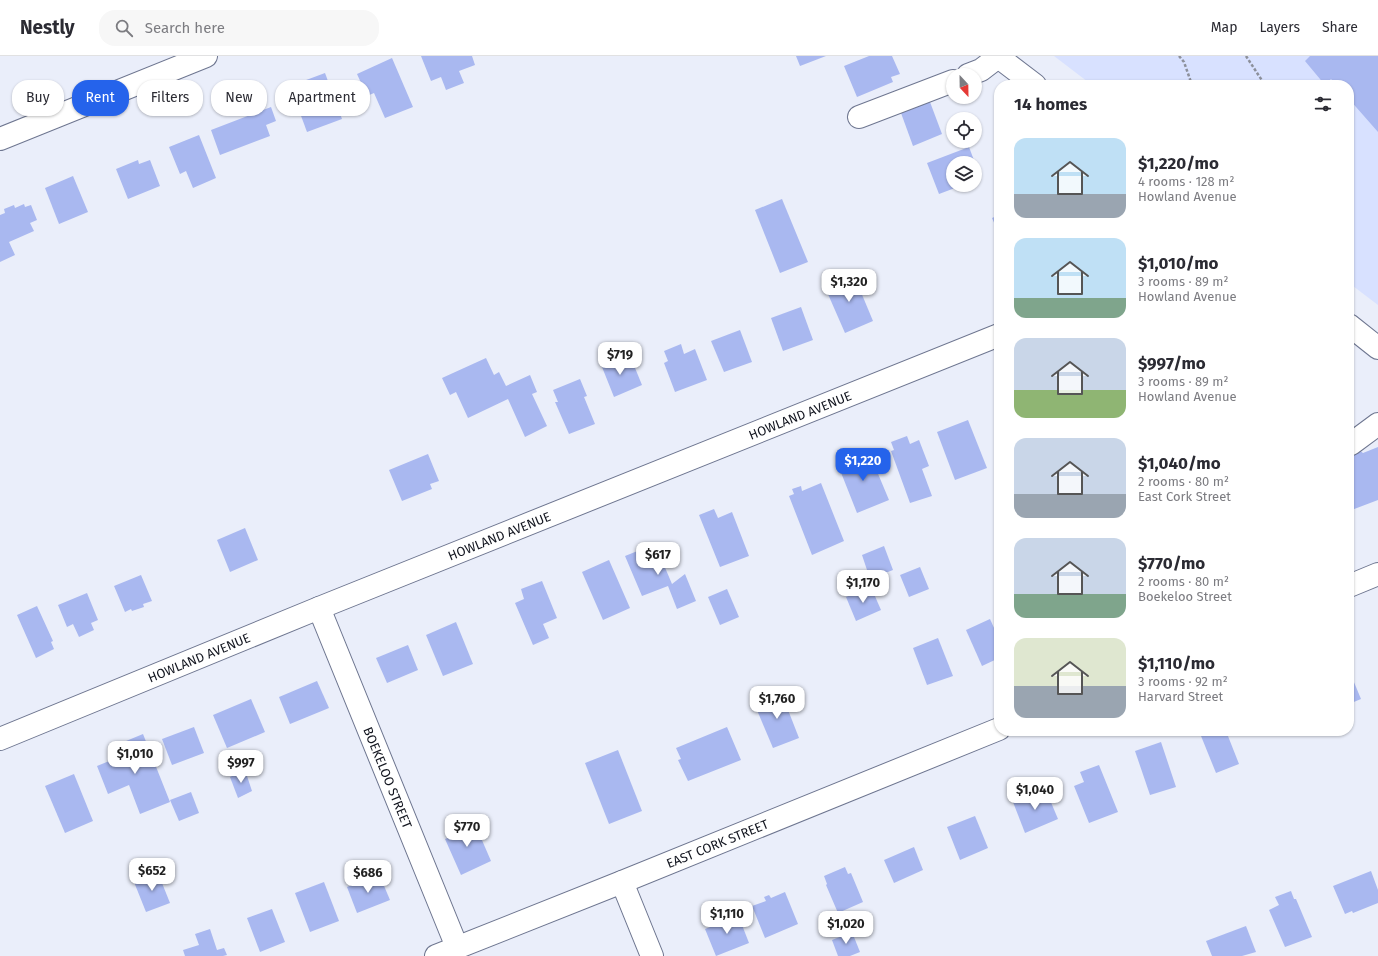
<!DOCTYPE html>
<meta charset="utf-8">
<style>
body{margin:0;font-family:"Fira Sans",sans-serif;background:#f7f7f7;color:#2b2b33;height:100vh;display:flex;flex-direction:column;font-size:15px;white-space:nowrap}
*{box-sizing:border-box;margin:0}
p{font-size:13px;color:#7c7c81}
.icon{flex:none;width:22px;height:22px;fill:none;stroke:currentColor;stroke-width:2;stroke-linecap:round;stroke-linejoin:round}
.map{position:relative;flex:1;overflow:hidden}
.side{position:absolute;left:994px;top:24px;width:360px;height:656px;display:flex;flex-direction:column;background:#fff;border-radius:16px;box-shadow:0 1px 3px #0004}
.side>*{flex:none}
.top-card{position:absolute;left:12px;top:24px;width:380px;height:36px;display:flex;gap:8px}
.needle{width:26px;rotate:158deg}
.tools{position:absolute;left:946px;top:12px;display:grid;gap:8px}
.tools a{display:grid;place-items:center;width:36px;height:36px;border-radius:50%;background:#fff;box-shadow:0 1px 3px #0004;font-size:20px}
.price{position:absolute;translate:-50% -34px;padding:0 9px;border-radius:8px;background:#fff;color:#222;font-size:13px;line-height:26px;filter:drop-shadow(0 1px 2px #0008)}
.price::after{content:'';position:absolute;left:50%;top:24px;width:12px;height:9px;margin-left:-6px;background:inherit;clip-path:polygon(0 0,100% 0,50% 100%)}
.price.selected{background:#2563eb;color:#fff}
ul{padding:0;list-style:none}
li{display:flex;align-items:center;gap:12px;height:100px;padding:0 20px}
li span{display:grid;place-items:center;flex:none;width:112px;height:80px;border-radius:12px;color:#555}
li>.icon{margin-inline-start:auto}
span .icon{width:48px;height:48px;fill:#fffc;stroke-width:1}
li b{font-size:17px}
h2{display:flex;justify-content:space-between;align-items:center;height:48px;padding:0 20px;font-size:17px}
.chip{padding:0 14px;border-radius:16px;background:#fff;box-shadow:0 1px 3px #0004;font-size:14px;line-height:36px}
.chip.selected{background:#2563eb;color:#fff}
header{display:flex;align-items:center;gap:24px;box-sizing:border-box;height:56px;padding:0 20px;background:#fff;border-bottom:1px solid #e1e1e2}
header strong{font-size:19px}
nav{display:flex;gap:22px;margin-inline-start:auto;font-size:14px}
.search{width:280px;height:36px;background:#f7f7f7;display:flex;align-items:center;gap:10px;box-sizing:border-box;padding:0 14px;border-radius:16px;color:#7c7c81;font-size:15px}
.map>svg:first-child{display:block}
</style>
<header>
<strong>Nestly</strong>
<div class="search"><svg class="icon" aria-label="search" viewBox="0 0 24 24"><circle cx="10" cy="10" r="6"/><path d="M15 15l6 6"/></svg>Search here</div>
<nav><a>Map</a><a>Layers</a><a>Share</a></nav>
</header>
<div class="map">
<svg width="1378" height="900" viewBox="0 0 1378 900">
<rect width="100%" height="100%" fill="#eaeefa"/>
<path fill="#d8e1ff" d="M1054 0H1378V249L1349 227V29H1092Z"/>
<g fill="#a9b8f0">
<path d="M421 0H472L475 9 459 15 464 27 446 34 441 21 431 25Z"/>
<path d="M796 0H826L800 10Z"/>
<path d="M869 0H892L900 18 891 21 893 26 857 41 844 10Z"/>
<path d="M1310 0H1378V76L1349 43V29H1337L1331 23 1325 29 1305 5Z"/>
<path d="M392 2 413 51 385 62 374 37 367 40 357 18Z"/>
<path d="M325 17 342 63 307 76 290 30Z"/>
<path d="M930 46 942 78 913 90 901 57Z"/>
<path d="M271 51 276 65 266 69 270 80 220 99 211 74Z"/>
<path d="M199 79 216 122 193 132 186 115 180 118 169 91Z"/>
<path d="M969 91 975 107H953V129H963L939 138 927 107Z"/>
<path d="M138 104 139 108 150 104 160 130 128 143 116 113Z"/>
<path d="M975 108 981 122 975 125Z"/>
<path d="M73 120 88 156 59 168 45 132Z"/>
<path d="M782 143 808 206 780 217 755 154Z"/>
<path d="M24 148 25 151 31 149 37 164 30 167 34 175 9 186 15 199 0 206V159L5 157 4 153 14 149 15 152Z"/>
<path d="M999 159V178L992 162Z"/>
<path d="M853 217 873 265 845 277 824 229Z"/>
<path d="M801 251 813 284 783 295 771 262Z"/>
<path d="M740 274 752 306 724 316 711 285Z"/>
<path d="M681 288 684 298 695 293 707 324 675 336 664 307 668 305 664 295Z"/>
<path d="M616 299 621 312 633 307 642 329 614 341 600 306Z"/>
<path d="M486 302 494 319 499 316 506 330 530 319 537 336 532 338 547 370 525 381 508 343 468 362 456 336 450 339 442 322Z"/>
<path d="M580 323 587 340 584 341 595 368 569 378 555 346H558L553 334Z"/>
<path d="M968 364 987 412 955 424 937 376Z"/>
<path d="M907 380 910 388 919 384 929 410 922 413 932 440 910 447 891 395 894 394 891 386Z"/>
<path d="M1349 386 1363 397 1378 391V444L1349 455Z"/>
<path d="M866 396 868 402 871 401 889 444 857 457 840 414H843L840 406Z"/>
<path d="M428 398 439 425 430 428 432 433 402 445 389 414Z"/>
<path d="M821 427 844 485 812 499 789 440 794 438 792 433 801 430 802 435Z"/>
<path d="M714 453 718 462 732 456 749 500 720 511 699 459Z"/>
<path d="M245 472 258 504 230 516 217 484Z"/>
<path d="M655 488 672 528 685 518 696 545 677 553 668 530 642 540 625 500Z"/>
<path d="M884 490 893 514 870 523 862 499Z"/>
<path d="M609 504 630 552 603 564 582 516Z"/>
<path d="M920 511 929 533 909 541 900 519Z"/>
<path d="M141 519 152 545 143 548 144 551 132 555 131 553 125 556 114 530Z"/>
<path d="M542 525 557 562 543 568 549 582 533 589 515 547 524 543 521 533Z"/>
<path d="M871 531 881 554 856 565 846 541Z"/>
<path d="M727 533 739 561 720 569 708 541Z"/>
<path d="M87 537 98 564 91 567 94 574 79 581 73 568 67 571 58 549Z"/>
<path d="M37 550 53 585 51 586 54 593 36 602 17 559Z"/>
<path d="M990 563 999 583V602L982 610 966 574Z"/>
<path d="M456 566 473 608 443 620 426 579Z"/>
<path d="M938 582 953 620 927 629 913 592Z"/>
<path d="M408 589 418 614 387 627 376 602Z"/>
<path d="M1351 619 1361 643 1349 648V620Z"/>
<path d="M317 625 329 652 290 668 279 641Z"/>
<path d="M781 636 799 682 773 692 754 647Z"/>
<path d="M251 643 265 676 227 692 213 659Z"/>
<path d="M194 671 204 697 172 709 162 683Z"/>
<path d="M727 671 741 704 688 725 678 704 681 703 676 692Z"/>
<path d="M1199 675H1226L1239 708 1216 717Z"/>
<path d="M143 678 170 746 140 758 129 729 108 738 97 710 119 701 114 690Z"/>
<path d="M1161 686 1176 731 1150 739 1135 695Z"/>
<path d="M618 694 642 755 609 768 585 707Z"/>
<path d="M1099 709 1118 756 1089 767 1074 730 1084 726 1080 716Z"/>
<path d="M245 714 252 735 238 742 230 721Z"/>
<path d="M74 718 93 765 65 777 45 730Z"/>
<path d="M1045 732 1058 763 1025 777 1013 746Z"/>
<path d="M191 736 199 757 179 765 170 744Z"/>
<path d="M975 760 988 792 960 804 947 771Z"/>
<path d="M463 764 466 772 475 768 491 805 461 819 445 783 455 779 451 770Z"/>
<path d="M914 791 923 814 894 827 884 804Z"/>
<path d="M845 811 848 818 851 817 863 846 838 857 826 829 827 828 824 820Z"/>
<path d="M1371 815 1378 834V847L1353 857 1352 855 1345 858 1333 830Z"/>
<path d="M158 817 170 847 146 856 134 826Z"/>
<path d="M379 818 390 844 357 857 347 831Z"/>
<path d="M324 826 339 865 310 876 295 837Z"/>
<path d="M1291 835 1294 843H1296L1312 881 1285 891 1269 854 1279 849 1275 841Z"/>
<path d="M785 836 798 868 765 882 752 850 766 845 764 841 769 839 771 842Z"/>
<path d="M272 853 285 886 260 896 247 862Z"/>
<path d="M737 856 749 887 716 900 705 873 718 868 717 864Z"/>
<path d="M1246 870 1256 896 1242 900H1212L1206 885Z"/>
<path d="M210 873 217 894 224 892 227 899 223 900H185L183 894 199 889 195 878Z"/>
<path d="M852 876 860 896 850 900H838L832 884Z"/>
</g>
<g fill="none" stroke-linecap="round" stroke-linejoin="round">
<defs>
<g id="minor">
<path d="M968 19 981 14 998 1"/>
<path d="M859 61 953 25"/>
<path d="M0 83 206 0"/>
<path d="M1351 388 1378 368"/>
<path d="M1349 530 1378 518"/>
<path id="s1" d="M319 552 457 891"/>
<path id="s2" d="M0 683 319 552 999 279"/>
<path d="M622 826 652 900"/>
<path id="s3" d="M436 900 622 826 999 673"/>
</g>
<g id="major">
<path d="M997 0 1035 29"/>
<path d="M1349 269 1378 292"/>
</g>
</defs>
<use href="#minor" stroke="#6e7690" stroke-width="24"/>
<use href="#major" stroke="#6e7690" stroke-width="24"/>
<g stroke="#8c909b" stroke-width="2.5" stroke-dasharray="3 2" stroke-linecap="butt">
<path d="M1179 0 1184 6 1192 29"/>
<path d="M1246 0 1263 26V29"/>
</g>
<use href="#minor" stroke="#fff" stroke-width="22"/>
<use href="#major" stroke="#fff" stroke-width="22"/>
</g>
<g text-anchor="middle" stroke-width="3" stroke-linejoin="round" paint-order="stroke">
<g font-size="13" fill="#12151f" stroke="#fff">
<text dy="5" stroke="none"><textPath href="#s2" startOffset="863">HOWLAND AVENUE</textPath></text>
<text dy="5" stroke="none"><textPath href="#s2" startOffset="539">HOWLAND AVENUE</textPath></text>
<text dy="5" stroke="none"><textPath href="#s2" startOffset="215">HOWLAND AVENUE</textPath></text>
<text dy="5" stroke="none"><textPath href="#s1" startOffset="183">BOEKELOO STREET</textPath></text>
<text dy="5" stroke="none"><textPath href="#s3" startOffset="303">EAST CORK STREET</textPath></text>
</g>
</g>
</svg>
<div class="tools">
<a><svg class="needle" viewBox="-14 -14 28 28"><path d="M0-13l5 13h-10z" fill="#e53935"/><path d="M0 13l5-13h-10z" fill="#7c7c81"/></svg></a>
<a><svg class="icon" aria-label="locate" viewBox="0 0 24 24"><circle cx="12" cy="12" r="6"/><path d="M12 2v4M12 18v4M2 12h4M18 12h4"/></svg></a>
<a><svg class="icon" aria-label="layers" viewBox="0 0 24 24"><path d="M12 4l9 5-9 5-9-5zM3 14l9 5 9-5"/></svg></a>
</div>
<b class="price" style="left:849px;top:247px">$1,320</b>
<b class="price" style="left:620px;top:320px">$719</b>
<b class="price selected" style="left:863px;top:426px">$1,220</b>
<b class="price" style="left:658px;top:520px">$617</b>
<b class="price" style="left:863px;top:548px">$1,170</b>
<b class="price" style="left:777px;top:664px">$1,760</b>
<b class="price" style="left:135px;top:719px">$1,010</b>
<b class="price" style="left:241px;top:728px">$997</b>
<b class="price" style="left:1035px;top:755px">$1,040</b>
<b class="price" style="left:467px;top:792px">$770</b>
<b class="price" style="left:152px;top:836px">$652</b>
<b class="price" style="left:368px;top:838px">$686</b>
<b class="price" style="left:727px;top:879px">$1,110</b>
<b class="price" style="left:846px;top:889px">$1,020</b>
<div class="top-card">
<a class="chip">Buy</a>
<a class="chip selected">Rent</a>
<a class="chip">Filters</a>
<a class="chip">New</a>
<a class="chip">Apartment</a>
</div>
<section class="side">
<h2>14 homes<svg class="icon" aria-label="filters" viewBox="0 0 24 24"><path d="M4 7h16M4 17h16"/><circle cx="9" cy="7" r="2"/><circle cx="15" cy="17" r="2"/></svg></h2>
<ul>
<li><span style="background:linear-gradient(#bfe0f5 70%,#9aa5b1 0)"><svg class="icon" aria-label="home" viewBox="0 0 24 24"><path d="M3 11l9-7 9 7M6 9v11h12V9"/></svg></span><div><b>$1,220/mo</b><p>4 rooms · 128 m²</p><p>Howland Avenue</p></div></li>
<li><span style="background:linear-gradient(#bfe0f5 75%,#7fa58c 0)"><svg class="icon" aria-label="home" viewBox="0 0 24 24"><path d="M3 11l9-7 9 7M6 9v11h12V9"/></svg></span><div><b>$1,010/mo</b><p>3 rooms · 89 m²</p><p>Howland Avenue</p></div></li>
<li><span style="background:linear-gradient(#c9d6e8 65%,#8fb573 0)"><svg class="icon" aria-label="home" viewBox="0 0 24 24"><path d="M3 11l9-7 9 7M6 9v11h12V9"/></svg></span><div><b>$997/mo</b><p>3 rooms · 89 m²</p><p>Howland Avenue</p></div></li>
<li><span style="background:linear-gradient(#c9d6e8 70%,#9aa5b1 0)"><svg class="icon" aria-label="home" viewBox="0 0 24 24"><path d="M3 11l9-7 9 7M6 9v11h12V9"/></svg></span><div><b>$1,040/mo</b><p>2 rooms · 80 m²</p><p>East Cork Street</p></div></li>
<li><span style="background:linear-gradient(#c9d6e8 70%,#7fa58c 0)"><svg class="icon" aria-label="home" viewBox="0 0 24 24"><path d="M3 11l9-7 9 7M6 9v11h12V9"/></svg></span><div><b>$770/mo</b><p>2 rooms · 80 m²</p><p>Boekeloo Street</p></div></li>
<li><span style="background:linear-gradient(#dfe7d0 60%,#9aa5b1 0)"><svg class="icon" aria-label="home" viewBox="0 0 24 24"><path d="M3 11l9-7 9 7M6 9v11h12V9"/></svg></span><div><b>$1,110/mo</b><p>3 rooms · 92 m²</p><p>Harvard Street</p></div></li>
</ul>
</section>
</div>
